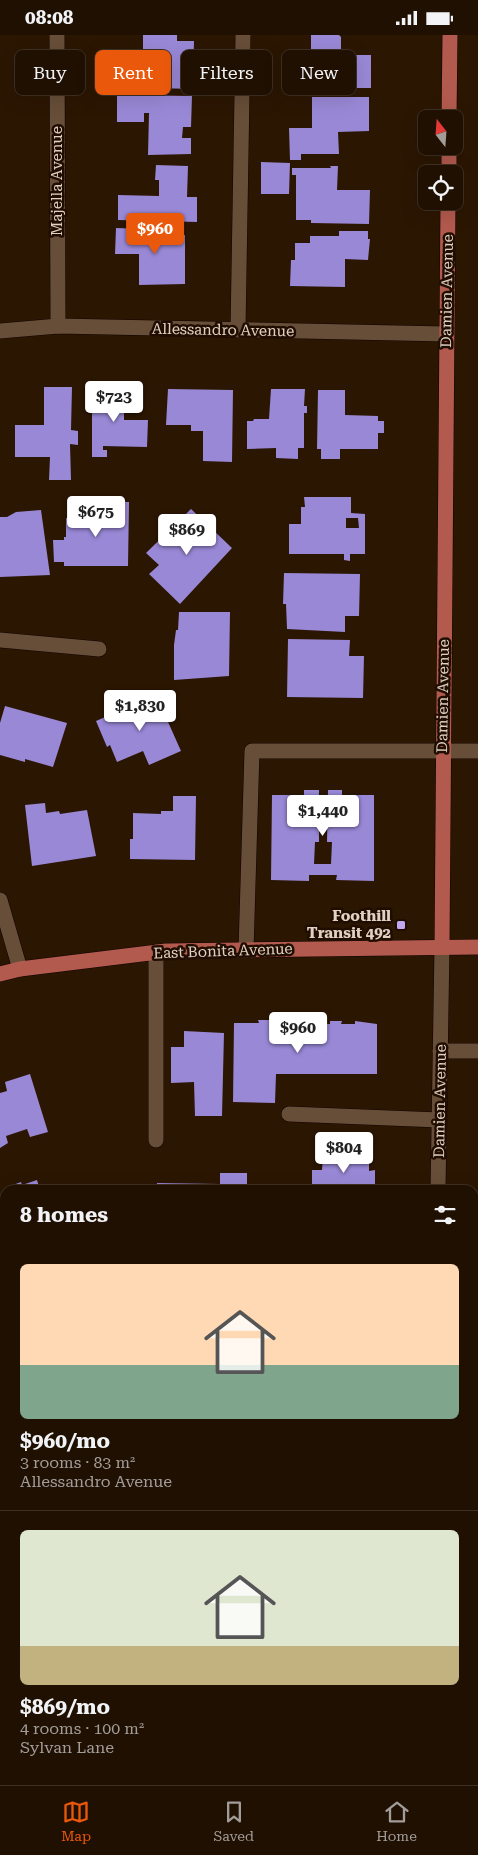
<!DOCTYPE html>
<meta charset="utf-8">
<style>
body{margin:0;font-family:"Roboto Serif",serif;background:#2d1e11;color:#f1f3f6;height:100vh;display:flex;flex-direction:column;font-size:19px;white-space:nowrap}
*{box-sizing:border-box;margin:0}
p{font-size:16px;color:#a29d99}
.icon{flex:none;width:28px;height:28px;fill:none;stroke:currentColor;stroke-width:2;stroke-linecap:round;stroke-linejoin:round}
.map{position:relative;flex:1;overflow:hidden}
.drawer{position:absolute;left:0px;top:1150px;width:479px;height:600px;display:flex;flex-direction:column;background:#201002;border-radius:15px 15px 0 0;box-shadow:0 5px 20px #0002,0 0 0 1px #3d3024}
.drawer>*{flex:none}
.guide{position:absolute;left:15px;top:15px;width:449px;height:45px;display:flex;gap:10px}
.needle{width:32px;rotate:343deg}
.tools{position:absolute;left:418px;top:75px;display:grid;gap:10px}
.tools a{display:grid;place-items:center;width:45px;height:45px;border-radius:8px;background:#201002;box-shadow:0 5px 20px #0002,0 0 0 1px #3d3024;font-size:25px}
.price{position:absolute;translate:-50% -42px;padding:0 11px;border-radius:5px;background:#fff;color:#222;font-size:16px;line-height:32px;filter:drop-shadow(0 1px 2px #0008)}
.price::after{content:'';position:absolute;left:50%;top:30px;width:15px;height:11px;margin-left:-8px;background:inherit;clip-path:polygon(0 0,100% 0,50% 100%)}
.price.active{background:#ea580c;color:#fff}
ul{padding:0;list-style:none}
li{display:grid;align-content:center;gap:10px;height:265px;padding:0 20px}
li+li{border-top:1px solid #3d3024}
li span{display:grid;place-items:center;height:155px;border-radius:8px;color:#555}
li>.icon{margin-inline-start:auto}
span .icon{width:90px;height:90px;fill:#fffc;stroke-width:1}
li b{font-size:21px}
h2{display:flex;justify-content:space-between;align-items:center;height:60px;padding:0 20px;font-size:21px}
.chip{padding:0 18px;border-radius:8px;background:#201002;box-shadow:0 5px 20px #0002,0 0 0 1px #3d3024;font-size:18px;line-height:45px}
.chip.active{background:#ea580c;color:#fff}
.status{display:flex;justify-content:space-between;align-items:center;height:35px;padding:0 25px;background:#201002;direction:ltr}
.status svg{height:14px;fill:currentColor}
.dock{display:flex;justify-content:space-around;align-items:center;height:70px;border-top:1px solid #3d3024;background:#201002;font-size:14px;color:#a29d99}
.dock a{display:grid;justify-items:center;gap:2px}
.dock .active{color:#ea580c}
.map>svg:first-child{display:block}
</style>
<div class="status"><b>08:08</b><svg viewBox="0 0 49 12"><path d="M0 12V9h3v3zM5 12V6h3v6zM10 12V3h3v9zM15 12V0h3v12zM26 1h20v11H26zM47 4h2v5h-2z"/></svg></div>
<div class="map">
<svg width="478" height="1750" viewBox="0 0 478 1750">
<rect width="100%" height="100%" fill="#2b1602"/>
<path fill="#261f2e" d="M478 1309V1750H468V1745H474V1499Z"/>
<g fill="#9988d6" fill-rule="evenodd">
<path d="M143 0H177V6H194L193 54 117 52 118 23H143Z"/>
<path d="M311 0H339L341 2V18L339 20H371V53H312V47H292V20H311Z"/>
<path d="M117 60 192 61 191 92H183L182 103H191V119L148 120 149 78H144V87H117Z"/>
<path d="M312 62H369V96L338 97 339 119H301V125H290L289 93H312Z"/>
<path d="M261 127 290 128 289 159H261Z"/>
<path d="M156 130 188 131 187 162H197V187L118 185V160L159 161V145H155Z"/>
<path d="M330 131H338L337 155H370L369 189 311 188V185H296V140H292V133H331Z"/>
<path d="M116 193 146 194V199L185 200V249L139 250V219H115Z"/>
<path d="M339 196H368V204H370L368 225 345 224V252L290 251 291 225H295V208H310V201H339Z"/>
<path d="M44 352H72L71 395 78 396V410L70 409 71 445H49L50 422H15V390H44Z"/>
<path d="M92 353H124V385H148L147 412 103 411V415H107V422H92Z"/>
<path d="M168 354 233 355 232 427 203 426V396H191V390H166Z"/>
<path d="M271 354H305L304 371H307V378H304V413H298V424L276 423V413L247 414V386H253L254 384H269Z"/>
<path d="M318 355H345V380L378 381V386H384V398H378V414H340V424H321V414H317Z"/>
<path d="M304 462H351V478L365 479V519H350V526L344 525V519H289V489H301V472H305ZM346 483H358L359 493H346Z"/>
<path d="M95 467H129L128 531H64V527H54L53 505H64V502H66V483H95Z"/>
<path d="M191 474 232 513 180 569 149 539 159 530 146 518Z"/>
<path d="M41 475 50 540 0 542V482H7L16 477Z"/>
<path d="M284 538 360 539 359 581H345V597L287 594 286 569H283Z"/>
<path d="M179 577H230L229 641 174 645V610L176 595H178Z"/>
<path d="M288 604 350 605 349 621H364L363 663 287 662Z"/>
<path d="M156 660 181 716 149 730 143 716 117 727 110 710 107 712 96 686Z"/>
<path d="M5 671 67 688 53 732 25 724V727L0 720V688Z"/>
<path d="M304 755H319V807H315L314 829H331L332 807H327L328 755H342V760H374V846L336 845 337 840H309V846L271 845 272 760H304Z"/>
<path d="M173 761H196L195 825 130 824V804H133V778L161 779V776H173Z"/>
<path d="M45 768 46 778 59 776 60 779 87 775 96 821 32 831 25 770Z"/>
<path d="M258 985H271V988L297 986V989H330V986H342L341 989H355V986L377 989V1039H276L275 1068 233 1067 234 988H259Z"/>
<path d="M184 996 224 998 222 1081H195L194 1047 171 1048V1012H184Z"/>
<path d="M30 1039 48 1097 30 1102 27 1094 6 1101 8 1108 0 1113V1058L7 1056 5 1047Z"/>
<path d="M323 1121H369V1136L375 1135V1155H312V1135H322Z"/>
<path d="M220 1138H247V1155H157V1148L220 1149Z"/>
<path d="M37 1145 40 1155H8L14 1153 13 1150 21 1147 22 1150Z"/>
<path d="M5 1298V1316L0 1317V1300Z"/>
<path d="M133 1745H191V1746L175 1750H135Z"/>
<rect x="320" y="1745" width="49" height="5"/>
</g>
<g fill="none" stroke-linecap="round" stroke-linejoin="round">
<defs>
<g id="minor">
<path d="M57 0 58 291"/>
<path d="M238 295 243 0"/>
<path d="M0 296 58 291 446 299"/>
<path d="M0 605 99 614"/>
<path d="M0 865 20 934"/>
<path d="M246 915 252 716H478"/>
<path d="M156 917V1105"/>
<path d="M440 1016H478"/>
<path d="M289 1079 439 1085"/>
<path d="M438 1155 442 912"/>
<path d="M0 1390H5"/>
<path d="M474 1524H478"/>
<path d="M53 1745 54 1750"/>
<path d="M429 1750V1745"/>
</g>
<g id="major">
<path d="M449 84 450 0"/>
<path d="M449 139V111"/>
<path d="M442 912 448 166"/>
<path d="M0 939 20 934 166 916 478 912"/>
</g>
</defs>
<use href="#minor" stroke="#120200" stroke-width="16"/>
<use href="#major" stroke="#120200" stroke-width="16"/>
<use href="#minor" stroke="#674e38" stroke-width="15"/>
<use href="#major" stroke="#b35a4e" stroke-width="15"/>
</g>
<rect fill="#c4a7f1" stroke="#210d00" stroke-width="2" x="396" y="885" width="10" height="10" rx="2.5"/>
<g text-anchor="middle" stroke-width="5" stroke-linejoin="round" paint-order="stroke">
<g font-size="15" fill="#e0d1c4" stroke="#210d00">
<text transform="translate(57 146) rotate(-90)" y="5">Majella Avenue</text>
<text transform="translate(447 256) rotate(-89)" y="5">Damien Avenue</text>
<text transform="translate(223 295) rotate(1)" y="5">Allessandro Avenue</text>
<text transform="translate(443 661) rotate(-89)" y="5">Damien Avenue</text>
<text transform="translate(223 916) rotate(-2)" y="5">East Bonita Avenue</text>
<text transform="translate(440 1066) rotate(-89)" y="5">Damien Avenue</text>
</g>
<g font-size="15" font-weight="bold" fill="#e0d1c4" stroke="#210d00" text-anchor="end">
<text x="391" y="886">Foothill<tspan x="391" dy="17">Transit 492</tspan></text>
</g>
</g>
</svg>
<div class="tools">
<a><svg class="needle" viewBox="-14 -14 28 28"><path d="M0-13l5 13h-10z" fill="#e53935"/><path d="M0 13l5-13h-10z" fill="#a29d99"/></svg></a>
<a><svg class="icon" aria-label="locate" viewBox="0 0 24 24"><circle cx="12" cy="12" r="6"/><path d="M12 2v4M12 18v4M2 12h4M18 12h4"/></svg></a>
</div>
<b class="price active" style="left:155px;top:220px">$960</b>
<b class="price" style="left:114px;top:388px">$723</b>
<b class="price" style="left:96px;top:503px">$675</b>
<b class="price" style="left:187px;top:521px">$869</b>
<b class="price" style="left:140px;top:697px">$1,830</b>
<b class="price" style="left:323px;top:802px">$1,440</b>
<b class="price" style="left:298px;top:1019px">$960</b>
<b class="price" style="left:344px;top:1139px">$804</b>
<div class="guide">
<a class="chip">Buy</a>
<a class="chip active">Rent</a>
<a class="chip">Filters</a>
<a class="chip">New</a>
</div>
<section class="drawer">
<h2>8 homes<svg class="icon" aria-label="filters" viewBox="0 0 24 24"><path d="M4 7h16M4 17h16"/><circle cx="9" cy="7" r="2"/><circle cx="15" cy="17" r="2"/></svg></h2>
<ul>
<li><span style="background:linear-gradient(#ffd9b3 65%,#7fa58c 0)"><svg class="icon" aria-label="home" viewBox="0 0 24 24"><path d="M3 11l9-7 9 7M6 9v11h12V9"/></svg></span><div><b>$960/mo</b><p>3 rooms · 83 m²</p><p>Allessandro Avenue</p></div></li>
<li><span style="background:linear-gradient(#dfe7d0 75%,#c2b280 0)"><svg class="icon" aria-label="home" viewBox="0 0 24 24"><path d="M3 11l9-7 9 7M6 9v11h12V9"/></svg></span><div><b>$869/mo</b><p>4 rooms · 100 m²</p><p>Sylvan Lane</p></div></li>
</ul>
</section>
</div>
<nav class="dock">
<a class="active"><svg class="icon" aria-label="map" viewBox="0 0 24 24"><path d="M3 6l6-2 6 2 6-2v14l-6 2-6-2-6 2zM9 4v14M15 6v14"/></svg>Map</a>
<a><svg class="icon" aria-label="saved" viewBox="0 0 24 24"><path d="M7 4h10v16l-5-4-5 4z"/></svg>Saved</a>
<a><svg class="icon" aria-label="home" viewBox="0 0 24 24"><path d="M3 11l9-7 9 7M6 9v11h12V9"/></svg>Home</a>
</nav>
